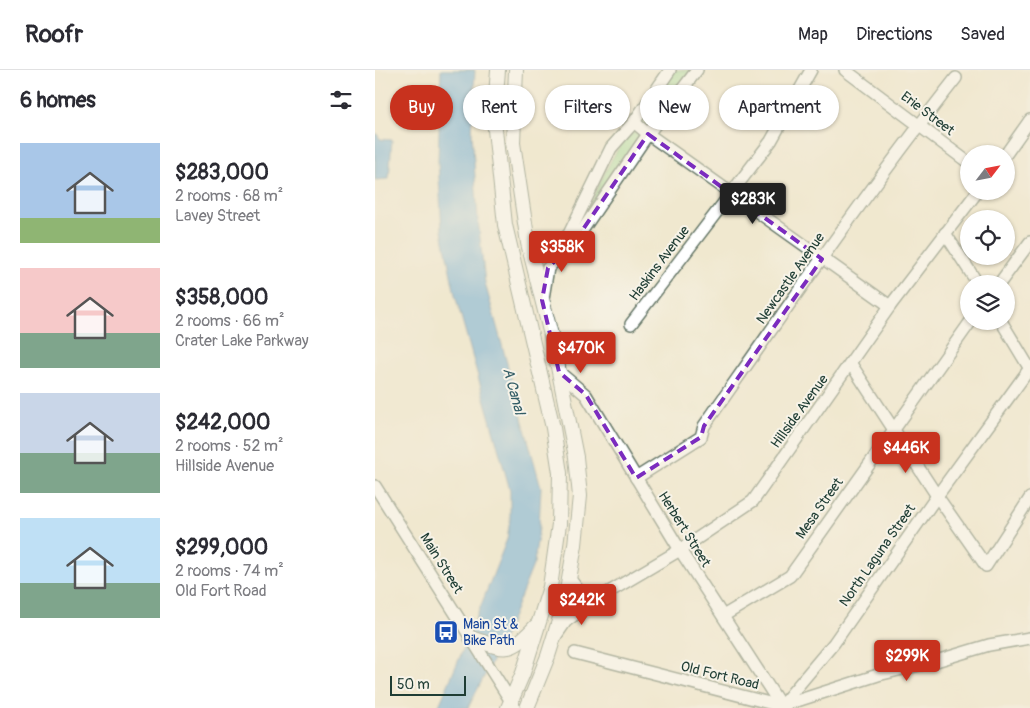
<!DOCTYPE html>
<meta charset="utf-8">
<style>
body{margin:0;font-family:Pangolin,sans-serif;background:#f7f7f7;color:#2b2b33;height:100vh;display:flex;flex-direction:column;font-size:19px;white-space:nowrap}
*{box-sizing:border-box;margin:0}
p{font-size:16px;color:#7c7c81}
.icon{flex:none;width:28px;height:28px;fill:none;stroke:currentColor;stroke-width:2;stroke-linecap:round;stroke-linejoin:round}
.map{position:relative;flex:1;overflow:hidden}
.drawer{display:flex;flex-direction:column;background:#fff;width:375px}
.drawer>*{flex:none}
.top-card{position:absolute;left:15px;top:15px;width:475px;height:45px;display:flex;gap:10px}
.needle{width:32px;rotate:58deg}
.fabs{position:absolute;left:585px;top:75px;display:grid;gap:10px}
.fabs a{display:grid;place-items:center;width:55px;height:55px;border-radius:50%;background:#fff;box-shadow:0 1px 4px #0004;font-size:25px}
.scale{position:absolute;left:15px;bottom:12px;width:76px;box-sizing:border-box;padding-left:5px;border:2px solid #1f3d34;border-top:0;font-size:14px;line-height:18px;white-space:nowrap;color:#1f3d34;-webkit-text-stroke:4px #f7f3e8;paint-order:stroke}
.price{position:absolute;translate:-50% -42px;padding:0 11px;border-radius:5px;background:#c8321e;color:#fff;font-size:16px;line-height:32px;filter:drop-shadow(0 1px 2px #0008)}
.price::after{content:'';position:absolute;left:50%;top:30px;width:15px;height:11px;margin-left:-8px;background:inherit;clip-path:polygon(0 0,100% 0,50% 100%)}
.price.on{background:#222;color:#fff}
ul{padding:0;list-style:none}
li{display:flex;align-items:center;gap:15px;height:125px;padding:0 20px}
li span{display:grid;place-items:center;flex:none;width:140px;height:100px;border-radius:0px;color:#555}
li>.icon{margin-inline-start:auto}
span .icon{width:60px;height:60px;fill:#fffc;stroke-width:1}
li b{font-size:21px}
h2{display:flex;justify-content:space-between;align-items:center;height:60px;padding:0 20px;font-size:21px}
.pill{padding:0 18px;border-radius:22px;background:#fff;box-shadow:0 1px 4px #0004;font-size:18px;line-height:45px}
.pill.on{background:#c8321e;color:#fff}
header{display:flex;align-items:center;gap:30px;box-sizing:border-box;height:70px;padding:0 25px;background:#fff;border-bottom:1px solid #e1e1e2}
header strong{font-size:24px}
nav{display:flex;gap:28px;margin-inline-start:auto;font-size:18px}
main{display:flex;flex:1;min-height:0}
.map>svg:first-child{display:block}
</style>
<header>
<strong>Roofr</strong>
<nav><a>Map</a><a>Directions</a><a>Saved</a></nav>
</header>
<main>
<section class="drawer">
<h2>6 homes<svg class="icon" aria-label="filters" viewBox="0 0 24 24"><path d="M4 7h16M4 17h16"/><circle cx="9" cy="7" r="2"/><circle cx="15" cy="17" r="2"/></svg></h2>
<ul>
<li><span style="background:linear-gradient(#a9c7e8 75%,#8fb573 0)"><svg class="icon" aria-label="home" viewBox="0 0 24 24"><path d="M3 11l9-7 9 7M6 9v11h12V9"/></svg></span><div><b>$283,000</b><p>2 rooms · 68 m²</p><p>Lavey Street</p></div></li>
<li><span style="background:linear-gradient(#f6c9c9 65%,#7fa58c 0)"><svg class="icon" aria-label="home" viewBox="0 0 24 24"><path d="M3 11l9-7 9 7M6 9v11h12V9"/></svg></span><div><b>$358,000</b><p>2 rooms · 66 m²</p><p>Crater Lake Parkway</p></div></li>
<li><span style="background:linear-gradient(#c9d6e8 60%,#7fa58c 0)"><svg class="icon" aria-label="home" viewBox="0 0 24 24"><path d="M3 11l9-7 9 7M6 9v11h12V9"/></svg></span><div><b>$242,000</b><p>2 rooms · 52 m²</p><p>Hillside Avenue</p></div></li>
<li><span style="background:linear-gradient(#bfe0f5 65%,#7fa58c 0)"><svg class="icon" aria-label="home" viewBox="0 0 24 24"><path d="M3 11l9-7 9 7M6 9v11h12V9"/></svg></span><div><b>$299,000</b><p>2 rooms · 74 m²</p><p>Old Fort Road</p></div></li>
</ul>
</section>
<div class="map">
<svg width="655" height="638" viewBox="0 0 655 638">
<rect width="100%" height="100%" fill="#f7f3e8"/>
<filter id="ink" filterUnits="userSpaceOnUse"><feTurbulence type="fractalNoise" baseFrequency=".02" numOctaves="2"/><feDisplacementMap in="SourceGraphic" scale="10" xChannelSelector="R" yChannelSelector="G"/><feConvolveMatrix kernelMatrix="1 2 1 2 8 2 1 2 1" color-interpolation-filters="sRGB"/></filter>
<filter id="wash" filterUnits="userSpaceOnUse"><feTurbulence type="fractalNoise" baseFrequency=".0096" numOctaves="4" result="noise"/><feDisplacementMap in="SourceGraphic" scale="20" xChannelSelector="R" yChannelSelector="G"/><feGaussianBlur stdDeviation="1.12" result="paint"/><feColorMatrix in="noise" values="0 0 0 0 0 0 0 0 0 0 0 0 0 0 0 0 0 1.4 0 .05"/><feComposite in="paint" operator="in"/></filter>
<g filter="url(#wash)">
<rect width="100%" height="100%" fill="#f0e8cf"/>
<g fill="#98da92" stroke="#5c8c63">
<path d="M300 0H319L273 58 267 54V46Z"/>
<path d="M260 62 265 65 216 142 213 140C222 121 241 70 260 62Z"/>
</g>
<g fill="#63a8d9" stroke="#417286">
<path d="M66 0H100L97 63 103 150 110 213 166 417 164 458 159 493 129 568 93 638H63L96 561 132 469 135 449V420L80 225 67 161 63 91Z"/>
<path d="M0 64H2L5 69 17 70 14 109 0 110Z"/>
</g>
</g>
<g filter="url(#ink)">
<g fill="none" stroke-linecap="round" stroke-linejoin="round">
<defs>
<g id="minor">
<path d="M470 0 594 93"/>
<path d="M259 52 273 64 515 236"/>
<path d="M631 84 655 50"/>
<path d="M151 162 164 179 171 181 181 177 194 164 236 78 259 52 295 0"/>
<path d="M570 163 603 214"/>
<path d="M624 214 655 172"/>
<path d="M168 228 173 198 200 171 273 64 322 0"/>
<path d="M626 251 655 299"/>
<path d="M256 254 396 71 436 0"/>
<path d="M476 294 562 426 611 496 655 428"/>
<path d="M184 302 211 325 305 480 406 636"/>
<path d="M261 408 326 367 329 356C411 239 492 121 581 8"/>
<path d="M0 416 139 636"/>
<path d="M194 508 205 522 222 529"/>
<path d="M348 546 415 506 596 251"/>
<path d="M182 564 191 551 222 529 305 480 378 431 515 236 603 121"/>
<path d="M200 583 406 636 503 605 561 591 614 575 655 568"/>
<path d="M406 636 459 573 562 426 655 298"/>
</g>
<g id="major">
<path d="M123 0 119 50 130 155 178 358 185 403 184 454 175 517 148 603 133 638"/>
<path d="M141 0 138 73 153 173 179 277 201 387 205 426 200 475 190 532 173 586 152 638"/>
<path d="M96 568C131 580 134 585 161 556"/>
</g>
</defs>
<use href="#minor" stroke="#68796a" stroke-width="14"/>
<use href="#major" stroke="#68796a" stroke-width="16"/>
<use href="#minor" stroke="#fff" stroke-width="11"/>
<use href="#major" stroke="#fff" stroke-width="14"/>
</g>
</g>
<path d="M0 0H655V638H0ZM273 64 447 189 329 356 326 367 261 408 211 325 184 302 167 230 173 198 200 171Z" fill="#f0e8cf" fill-opacity=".55" fill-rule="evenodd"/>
<path fill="none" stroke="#7b2cbf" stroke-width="4" stroke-dasharray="10 6" stroke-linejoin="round" d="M273 64 447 189 329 356 326 367 261 408 211 325 184 302 167 230 173 198 200 171Z"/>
<defs>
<symbol id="bus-square" viewBox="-11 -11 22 22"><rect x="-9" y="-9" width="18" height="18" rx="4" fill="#1a4fb4" stroke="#f7f3e8"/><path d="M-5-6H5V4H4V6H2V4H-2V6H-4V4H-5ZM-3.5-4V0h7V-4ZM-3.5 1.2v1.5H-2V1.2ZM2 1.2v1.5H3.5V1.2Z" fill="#fff"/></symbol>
</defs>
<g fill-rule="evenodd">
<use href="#bus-square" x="57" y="548" width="28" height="28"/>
</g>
<g text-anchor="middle" stroke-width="4" stroke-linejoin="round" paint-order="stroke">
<g font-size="14" fill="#1f3d34" stroke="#f7f3e8">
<text transform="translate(553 43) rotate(37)" y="5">Erie Street</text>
<text transform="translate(284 193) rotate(-53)" y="5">Haskins Avenue</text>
<text transform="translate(415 208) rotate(-55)" y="5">Newcastle Avenue</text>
<text transform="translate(424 341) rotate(-54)" y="5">Hillside Avenue</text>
<text transform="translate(444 438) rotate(-55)" y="5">Mesa Street</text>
<text transform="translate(310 459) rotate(58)" y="5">Herbert Street</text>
<text transform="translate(502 485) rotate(-55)" y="5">North Laguna Street</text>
<text transform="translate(67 493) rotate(58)" y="5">Main Street</text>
<text transform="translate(345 605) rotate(14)" y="5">Old Fort Road</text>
</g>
<g font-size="14" fill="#164399" stroke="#f7f3e8" text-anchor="start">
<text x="88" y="559">Main St &amp;<tspan x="88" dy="16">Bike Path</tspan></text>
</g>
<g font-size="15" font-style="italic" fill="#335d66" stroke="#f7f3e8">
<text transform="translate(139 321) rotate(75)" y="5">A Canal</text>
</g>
</g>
</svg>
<div class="fabs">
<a><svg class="needle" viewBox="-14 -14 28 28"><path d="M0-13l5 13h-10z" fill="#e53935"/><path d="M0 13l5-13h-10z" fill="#7c7c81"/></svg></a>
<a><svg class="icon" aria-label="locate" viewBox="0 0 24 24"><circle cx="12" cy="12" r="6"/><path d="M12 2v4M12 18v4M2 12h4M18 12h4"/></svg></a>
<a><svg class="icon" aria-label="layers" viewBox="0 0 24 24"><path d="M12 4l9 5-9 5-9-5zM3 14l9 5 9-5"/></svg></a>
</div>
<div class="scale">50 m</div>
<b class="price on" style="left:378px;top:155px">$283K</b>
<b class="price" style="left:187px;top:203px">$358K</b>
<b class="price" style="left:206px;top:304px">$470K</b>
<b class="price" style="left:531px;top:404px">$446K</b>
<b class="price" style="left:207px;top:556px">$242K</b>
<b class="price" style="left:532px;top:612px">$299K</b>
<div class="top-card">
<a class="pill on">Buy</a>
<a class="pill">Rent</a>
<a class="pill">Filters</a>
<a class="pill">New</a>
<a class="pill">Apartment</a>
</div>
</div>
</main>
